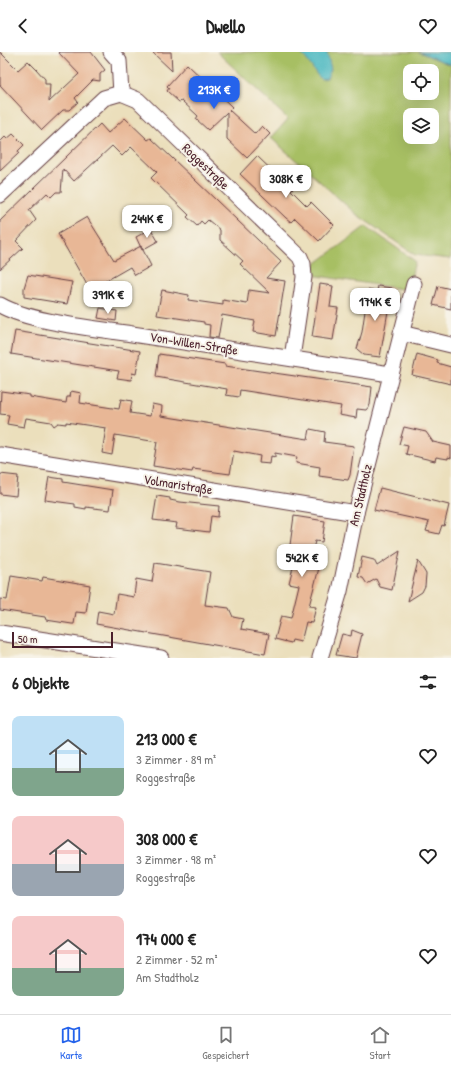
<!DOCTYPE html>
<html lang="de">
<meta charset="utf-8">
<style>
body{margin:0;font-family:"Patrick Hand",sans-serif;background:#f6f6f6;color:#222;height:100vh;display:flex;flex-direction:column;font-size:15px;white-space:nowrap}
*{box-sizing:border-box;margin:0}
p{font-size:13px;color:#767676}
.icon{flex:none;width:22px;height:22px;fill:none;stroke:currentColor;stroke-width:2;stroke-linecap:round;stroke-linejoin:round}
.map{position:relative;height:606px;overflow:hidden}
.side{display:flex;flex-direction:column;background:#fff;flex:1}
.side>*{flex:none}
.buttons{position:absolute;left:403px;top:12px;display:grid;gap:8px}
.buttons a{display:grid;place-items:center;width:36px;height:36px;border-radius:8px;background:#fff;box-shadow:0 4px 16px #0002;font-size:20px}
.scale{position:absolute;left:12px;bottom:10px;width:101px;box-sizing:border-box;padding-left:4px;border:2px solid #4a1f2b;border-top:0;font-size:11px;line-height:14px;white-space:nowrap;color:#4a1f2b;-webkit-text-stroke:3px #f7f3e8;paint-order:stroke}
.price{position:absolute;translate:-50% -34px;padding:0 9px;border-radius:8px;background:#fff;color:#222;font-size:13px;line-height:26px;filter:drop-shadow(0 1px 2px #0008)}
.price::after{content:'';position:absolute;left:50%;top:24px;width:12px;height:9px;margin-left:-6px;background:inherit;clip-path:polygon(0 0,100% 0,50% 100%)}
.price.current{background:#2563eb;color:#fff}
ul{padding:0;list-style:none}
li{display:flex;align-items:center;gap:12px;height:100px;padding:0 12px}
li span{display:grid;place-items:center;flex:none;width:112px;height:80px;border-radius:8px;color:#555}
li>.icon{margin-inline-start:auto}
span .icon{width:48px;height:48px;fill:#fffc;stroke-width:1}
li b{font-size:17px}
h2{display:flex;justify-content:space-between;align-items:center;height:48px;padding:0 12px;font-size:17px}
header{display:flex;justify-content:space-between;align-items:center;height:52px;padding:0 12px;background:#fff;font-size:18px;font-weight:700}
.tab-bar{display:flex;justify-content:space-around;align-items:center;height:56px;border-top:1px solid #e0e0e0;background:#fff;font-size:11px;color:#767676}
.tab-bar a{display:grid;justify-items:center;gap:2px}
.tab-bar .current{color:#2563eb}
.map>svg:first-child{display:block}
</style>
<header><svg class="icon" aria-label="back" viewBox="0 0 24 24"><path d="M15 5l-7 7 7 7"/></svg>Dwello<svg class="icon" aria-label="heart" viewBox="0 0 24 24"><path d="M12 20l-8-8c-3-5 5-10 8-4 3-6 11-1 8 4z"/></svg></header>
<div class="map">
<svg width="451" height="606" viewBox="0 0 451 606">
<rect width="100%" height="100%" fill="#f7f3e8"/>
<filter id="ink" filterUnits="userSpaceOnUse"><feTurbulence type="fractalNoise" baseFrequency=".025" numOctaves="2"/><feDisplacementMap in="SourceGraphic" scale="8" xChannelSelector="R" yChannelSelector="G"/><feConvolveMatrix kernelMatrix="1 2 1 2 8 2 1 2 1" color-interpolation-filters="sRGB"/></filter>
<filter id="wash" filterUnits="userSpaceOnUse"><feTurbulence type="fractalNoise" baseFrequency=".012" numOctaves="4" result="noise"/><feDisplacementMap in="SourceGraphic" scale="16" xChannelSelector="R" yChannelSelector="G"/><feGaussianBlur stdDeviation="0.9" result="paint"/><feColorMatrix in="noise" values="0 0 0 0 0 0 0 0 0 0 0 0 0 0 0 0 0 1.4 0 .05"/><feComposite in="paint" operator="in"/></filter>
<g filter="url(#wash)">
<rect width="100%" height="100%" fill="#ebdfbc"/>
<g fill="#a7bf64" stroke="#786f48" fill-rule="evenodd">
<path d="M217 0H419L451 13V207L415 203 356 162 271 86 288 67ZM410 19H432V41H410ZM410 63H432V85H410Z"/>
<path d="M366 174 415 209 408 238 312 223 314 213Z"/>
</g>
<g fill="#4ab8c1" stroke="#4a6c76">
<path d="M299 0H327L331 17 327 26 321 27C314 21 310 9 299 0Z"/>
<path d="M419 0H451V13Z"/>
</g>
<g id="blocks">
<g fill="#e8b796">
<path d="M0 0 18 18 28 9 36 17 45 27V32H50L49 50 79 22 58 0H91L105 18 100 22V29L93 28 75 46 78 50 69 58H63L42 78 0 33Z"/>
<path d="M152 0H171L172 19Z"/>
<path d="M187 12 232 55 229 58 255 82 262 74 270 82 247 106 227 87V60L208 78 196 67 198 64 182 49 179 50 167 39 169 36 167 34Z"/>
<path d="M125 66 148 88 151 86 281 210 266 226 285 229 276 284 253 280 255 269 222 263 218 286 209 285 210 273 204 272V270L157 263 162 238 189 243 188 248 223 253V248L247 252 249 238 270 241 240 212 243 209 220 188V178L208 168 204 172 201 169 197 174 187 165 189 163 151 126 157 120 131 95 122 104 112 94 74 129 63 117 61 140H56L51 145 47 141 29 158 36 168 16 189 23 196 0 217V169L100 72 108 81Z"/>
<path d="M13 82 24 93 18 99 19 101 0 119V90L5 85 7 87Z"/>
<path d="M257 104 284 130 286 128 294 135 291 138 307 154 311 150 334 173 319 189 295 166 291 170 286 166 240 122Z"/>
<path d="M87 165 114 208 141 194 151 214 135 223 130 215 90 238 58 182Z"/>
<path d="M151 177 158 189 142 198 136 185Z"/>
<path d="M28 223 72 230 67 252 24 245V236Z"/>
<path d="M320 232 333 234 330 255 338 256 333 288 312 285Z"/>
<path d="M378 234 392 236 380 305 364 303 357 297 362 280 368 238 377 240Z"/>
<path d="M438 234 451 237V257L433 253Z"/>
<path d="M100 256 117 259 116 269 98 266Z"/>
<path d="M15 279 140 299 136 322 132 321 131 328 117 326 119 319 11 302Z"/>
<path d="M159 302 225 312V314L372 335 370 353 366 358 357 357 356 366 339 363 341 354 240 338 239 345 226 343 227 337 156 325Z"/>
<path d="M417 302 438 308 437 311 451 315V332L412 323Z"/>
<path d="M1 339 30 343V345L66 351 67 345H70L71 339 81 341 80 351 119 357 121 347 132 349 130 361 150 364 152 352 162 354 161 364 308 387 310 377 325 380 324 390 354 394 350 423 348 428 319 424 320 415 296 411 297 405 275 401V405L271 404 270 412 259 411 260 404 234 399 230 422 193 417 192 420 153 414 157 390 115 383 112 403 102 401 106 376 66 370V372L58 371 54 374 51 370 26 366 24 375 7 372 9 363 0 362Z"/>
<path d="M404 375 426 380 433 390 451 394V406L448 405V407L436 405 435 409 406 402 408 394 399 392Z"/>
<path d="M0 422 18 424 16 444 0 442Z"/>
<path d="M49 425 63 427V430L113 438 110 458 86 455V457L75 455V452L45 448Z"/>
<path d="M380 436 449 453 444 474 442 473 439 482 426 479 429 470 374 458Z"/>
<path d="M157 444 170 446V448L180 450 219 454 218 465 211 464 209 480 176 476 177 471 153 468Z"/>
<path d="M294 464 325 469 322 490 315 489 310 510 320 512 309 554 316 555 312 571 306 570 301 590 292 588 291 591 275 587 281 564 291 566 299 533 289 531 298 495 290 493Z"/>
<path d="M400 499 392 538 380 535 376 527 367 532 363 526 358 525 362 505 374 508 377 514Z"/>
<path d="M418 509 426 522 425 534 422 540 408 549Z"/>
<path d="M155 511 210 520 205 553 229 556 233 565 243 567 241 577 269 582 265 602 96 572 98 559 114 562 117 542 134 545 136 527 152 530Z"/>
<path d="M11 524 42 529 43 525 90 533 86 561 76 560 74 572H72L46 568 45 565 0 558V547L7 548Z"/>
<path d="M352 578 362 582 356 606 336 603 342 582 351 584Z"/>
</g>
</g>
</g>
<g filter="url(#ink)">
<use href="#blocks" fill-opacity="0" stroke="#623c41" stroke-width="1"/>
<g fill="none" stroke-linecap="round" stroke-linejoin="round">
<defs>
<g id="street">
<path d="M111 0 119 9 121 41"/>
<path d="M0 143 104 46 121 41 138 48 300 205 303 212 304 225 292 306"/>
<path d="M0 253C32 271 95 276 132 282 218 295 304 308 390 322"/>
<path d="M401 281 451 293"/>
<path d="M0 403 356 461"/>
<path d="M0 581 161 606"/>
<path d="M320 606 340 539 356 461 414 232"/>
</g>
</defs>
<use href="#street" stroke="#623c41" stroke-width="17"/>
<use href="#street" stroke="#fff" stroke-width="15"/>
</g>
</g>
<g text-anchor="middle" stroke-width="4" stroke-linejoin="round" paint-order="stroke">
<g font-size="13" fill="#4a1f2b" stroke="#f7f3e8">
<text transform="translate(206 114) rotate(44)" y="5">Roggestraße</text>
<text transform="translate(194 291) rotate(9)" y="5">Von-Willen-Straße</text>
<text transform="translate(178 432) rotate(9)" y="5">Volmaristraße</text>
<text transform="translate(360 443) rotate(-77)" y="5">Am Stadtholz</text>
</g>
</g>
</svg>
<div class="buttons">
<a><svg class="icon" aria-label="locate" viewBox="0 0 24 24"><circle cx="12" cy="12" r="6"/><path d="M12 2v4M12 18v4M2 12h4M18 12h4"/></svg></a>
<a><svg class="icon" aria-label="layers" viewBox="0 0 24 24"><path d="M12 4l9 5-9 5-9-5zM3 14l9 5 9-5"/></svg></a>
</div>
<div class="scale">50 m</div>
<b class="price current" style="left:214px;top:58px">213K €</b>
<b class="price" style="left:286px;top:147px">308K €</b>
<b class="price" style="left:147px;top:187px">244K €</b>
<b class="price" style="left:108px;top:263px">391K €</b>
<b class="price" style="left:375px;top:270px">174K €</b>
<b class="price" style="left:302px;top:526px">542K €</b>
</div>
<section class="side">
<h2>6 Objekte<svg class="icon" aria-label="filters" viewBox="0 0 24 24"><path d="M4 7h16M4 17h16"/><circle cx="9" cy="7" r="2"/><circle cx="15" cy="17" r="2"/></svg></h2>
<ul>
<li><span style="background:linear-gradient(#bfe0f5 65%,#7fa58c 0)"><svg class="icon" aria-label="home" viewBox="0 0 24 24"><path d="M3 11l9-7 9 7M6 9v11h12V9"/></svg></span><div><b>213 000 €</b><p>3 Zimmer · 89 m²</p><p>Roggestraße</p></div><svg class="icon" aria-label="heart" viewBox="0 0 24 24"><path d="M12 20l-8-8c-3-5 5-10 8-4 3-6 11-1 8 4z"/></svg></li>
<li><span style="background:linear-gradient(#f6c9c9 60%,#9aa5b1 0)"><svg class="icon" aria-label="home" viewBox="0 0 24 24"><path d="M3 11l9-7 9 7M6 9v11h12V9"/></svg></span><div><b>308 000 €</b><p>3 Zimmer · 98 m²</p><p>Roggestraße</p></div><svg class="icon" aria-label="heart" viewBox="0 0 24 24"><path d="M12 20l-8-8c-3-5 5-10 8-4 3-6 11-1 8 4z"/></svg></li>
<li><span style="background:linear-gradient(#f6c9c9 65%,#7fa58c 0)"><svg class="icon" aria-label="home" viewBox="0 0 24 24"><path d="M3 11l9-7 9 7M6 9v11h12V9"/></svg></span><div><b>174 000 €</b><p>2 Zimmer · 52 m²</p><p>Am Stadtholz</p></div><svg class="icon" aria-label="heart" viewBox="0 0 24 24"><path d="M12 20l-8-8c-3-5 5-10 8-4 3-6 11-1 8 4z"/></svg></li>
</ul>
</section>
<nav class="tab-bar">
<a class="current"><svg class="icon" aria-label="map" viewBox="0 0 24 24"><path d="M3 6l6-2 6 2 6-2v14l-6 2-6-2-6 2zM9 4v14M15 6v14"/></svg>Karte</a>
<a><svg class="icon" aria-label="saved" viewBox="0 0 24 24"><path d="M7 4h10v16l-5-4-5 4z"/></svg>Gespeichert</a>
<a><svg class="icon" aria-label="home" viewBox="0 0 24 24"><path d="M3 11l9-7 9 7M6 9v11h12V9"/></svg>Start</a>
</nav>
